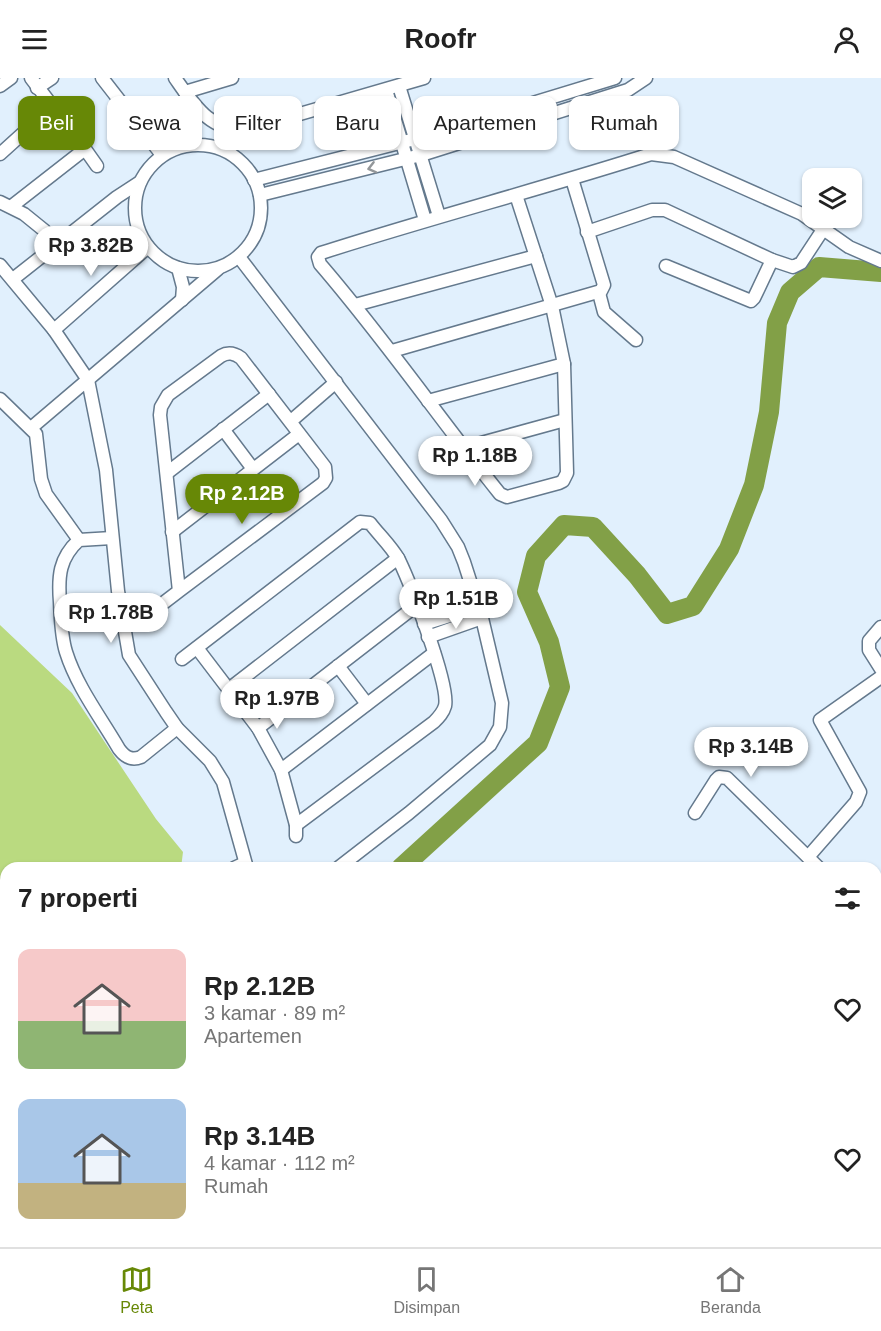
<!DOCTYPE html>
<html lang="id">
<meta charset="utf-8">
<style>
body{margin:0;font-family:Helvetica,sans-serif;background:#f6f6f6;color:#222;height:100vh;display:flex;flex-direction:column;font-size:22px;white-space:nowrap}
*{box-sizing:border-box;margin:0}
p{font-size:20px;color:#767676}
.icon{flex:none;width:33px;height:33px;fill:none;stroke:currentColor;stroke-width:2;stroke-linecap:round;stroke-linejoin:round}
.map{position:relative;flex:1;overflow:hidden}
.details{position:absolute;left:0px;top:784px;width:882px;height:386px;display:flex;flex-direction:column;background:#fff;border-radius:18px 18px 0 0;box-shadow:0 2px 4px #0004}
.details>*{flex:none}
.hud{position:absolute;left:18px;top:18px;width:846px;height:54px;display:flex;gap:12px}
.tools{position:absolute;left:802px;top:90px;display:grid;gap:12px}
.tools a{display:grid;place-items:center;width:60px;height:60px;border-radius:12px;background:#fff;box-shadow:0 2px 4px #0004;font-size:30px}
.price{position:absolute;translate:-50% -51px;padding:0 14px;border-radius:21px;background:#fff;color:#222;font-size:20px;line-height:39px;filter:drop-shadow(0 2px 3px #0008)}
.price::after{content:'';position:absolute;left:50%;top:36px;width:18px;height:14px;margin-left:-9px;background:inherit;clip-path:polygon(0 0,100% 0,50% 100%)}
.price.selected{background:#678806;color:#fff}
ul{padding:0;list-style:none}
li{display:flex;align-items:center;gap:18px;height:150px;padding:0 18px}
li span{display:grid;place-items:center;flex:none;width:168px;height:120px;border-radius:12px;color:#555}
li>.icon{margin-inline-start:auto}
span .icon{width:72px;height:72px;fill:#fffc;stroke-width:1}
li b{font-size:26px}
h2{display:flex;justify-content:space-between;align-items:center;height:72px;padding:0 18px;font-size:26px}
.pill{padding:0 21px;border-radius:12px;background:#fff;box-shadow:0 2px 4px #0004;font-size:21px;line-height:54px}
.pill.selected{background:#678806;color:#fff}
header{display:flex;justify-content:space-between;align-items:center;height:78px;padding:0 18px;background:#fff;font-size:27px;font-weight:600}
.tabs{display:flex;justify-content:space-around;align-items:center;height:84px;border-top:2px solid #e0e0e0;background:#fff;font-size:16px;color:#767676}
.tabs a{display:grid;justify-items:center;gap:3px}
.tabs .selected{color:#678806}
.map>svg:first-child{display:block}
</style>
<header><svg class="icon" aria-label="menu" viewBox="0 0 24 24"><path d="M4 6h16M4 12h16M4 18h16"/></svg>Roofr<svg class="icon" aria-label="person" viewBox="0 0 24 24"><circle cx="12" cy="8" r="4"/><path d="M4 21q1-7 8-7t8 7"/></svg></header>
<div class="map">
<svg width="881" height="1169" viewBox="0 0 881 1169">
<rect width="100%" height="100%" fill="#e1f0fd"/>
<path fill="#bada80" d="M0 547 72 615 156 741 183 774 181 790H6V1164H289L284 1169H0Z"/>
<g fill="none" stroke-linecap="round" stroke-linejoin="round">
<g stroke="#82a047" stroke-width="20">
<path d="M401 790 538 665 560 609 549 564 527 514 536 478 564 447 593 449 637 497 667 536 693 528 729 471 754 407 769 334 777 245 790 214 819 189 881 194"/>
<path d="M332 1164 335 1169"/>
</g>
<defs>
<g id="lane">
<path d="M0 890 6 913"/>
<path d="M157 1169 158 1164"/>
</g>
<g id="street">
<path d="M102 0 162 77"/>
<path d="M175 0C194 27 211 55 248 51L424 0"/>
<path d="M0 8 11 0"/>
<path d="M399 8 439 138"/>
<path d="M37 10 52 0"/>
<path d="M386 12 425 142"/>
<path d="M185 14 232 0"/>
<circle cx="198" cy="130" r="63"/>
<path d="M85 71 97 88"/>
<path d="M0 76 52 29"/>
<path d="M254 102 415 61 615 0"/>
<path d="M260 117 421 77 628 12 646 0"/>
<path d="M516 117 552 228 564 286 567 395 563 403 559 405 507 419 500 416C439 340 384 260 320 186L318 179 321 175C430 140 541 111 651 76L674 79 802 136 849 169 881 183"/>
<path d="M0 124 24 136 45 153"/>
<path d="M12 128 85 71 31 0"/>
<path d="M587 154 652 132H665L772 182 793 189 801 185 824 150"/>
<path d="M239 179 441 442 458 469 464 484 482 540 502 625 500 649 490 667 409 735 338 790"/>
<path d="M0 187 54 252 88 302 106 392 118 513 129 577 166 634 177 650 210 683 223 704 247 790"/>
<path d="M666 188 751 223 754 220 772 182"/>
<path d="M178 190 183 209 182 222"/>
<path d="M13 201 117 119 140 104"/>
<path d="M599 215 604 234 636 262"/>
<path d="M355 227 536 178"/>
<path d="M54 252 148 169"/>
<path d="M392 273 601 213 604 207 572 101"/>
<path d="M0 321 36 356 41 401 46 416 79 462"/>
<path d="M428 323 564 286"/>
<path d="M291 343 336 304"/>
<path d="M31 350 218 191"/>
<path d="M223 351 253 391"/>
<path d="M463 370 565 342"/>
<path d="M167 395 269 316"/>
<path d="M172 454 299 356"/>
<path d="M112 460 79 462C59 480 58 499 60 524 61 541 61 558 66 574 77 609 101 640 119 671 125 679 131 683 141 679L177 650"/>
<path d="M162 526 179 513 160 337 161 329 168 317 221 278C228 274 234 275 241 280L325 389 326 400 323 405 179 513"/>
<path d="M424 546 478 529"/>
<path d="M881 549 869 563V572L881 591"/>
<path d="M428 559 482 540"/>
<path d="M197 570 258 650 281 692 296 747V758"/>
<path d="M182 581 360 444 370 445C379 457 392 469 399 482 410 505 450 607 445 628 443 635 439 639 434 644L296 747"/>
<path d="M338 588 367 626"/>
<path d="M229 611 398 480"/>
<path d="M258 650 417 527"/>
<path d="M281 692 434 575"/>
<path d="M695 735 716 702 719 699 727 700 819 790"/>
<path d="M808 779 856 724 860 714 820 642 881 599"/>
<path d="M234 790 245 785"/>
<path d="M876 866 881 870"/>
<path d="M876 989 881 984"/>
<path d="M589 1164 592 1169"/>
<path d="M711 1169 717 1164"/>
</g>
</defs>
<use href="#lane" stroke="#64798d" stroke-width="9"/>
<use href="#street" stroke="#64798d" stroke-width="15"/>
<use href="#lane" stroke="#fff" stroke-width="6"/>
<use href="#street" stroke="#fff" stroke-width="12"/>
</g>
<defs><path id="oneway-chevron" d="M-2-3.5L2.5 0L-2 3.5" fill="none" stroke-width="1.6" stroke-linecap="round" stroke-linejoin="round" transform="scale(1.5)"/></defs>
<use stroke="#93979a" href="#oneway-chevron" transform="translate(372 90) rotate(166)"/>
</svg>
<div class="tools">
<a><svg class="icon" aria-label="layers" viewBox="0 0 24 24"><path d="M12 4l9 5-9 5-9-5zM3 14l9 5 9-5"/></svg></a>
</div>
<b class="price" style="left:91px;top:199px">Rp 3.82B</b>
<b class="price" style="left:475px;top:409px">Rp 1.18B</b>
<b class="price selected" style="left:242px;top:447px">Rp 2.12B</b>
<b class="price" style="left:456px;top:552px">Rp 1.51B</b>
<b class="price" style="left:111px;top:566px">Rp 1.78B</b>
<b class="price" style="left:277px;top:652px">Rp 1.97B</b>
<b class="price" style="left:751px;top:700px">Rp 3.14B</b>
<div class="hud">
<a class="pill selected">Beli</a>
<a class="pill">Sewa</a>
<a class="pill">Filter</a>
<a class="pill">Baru</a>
<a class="pill">Apartemen</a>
<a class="pill">Rumah</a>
</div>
<section class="details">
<h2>7 properti<svg class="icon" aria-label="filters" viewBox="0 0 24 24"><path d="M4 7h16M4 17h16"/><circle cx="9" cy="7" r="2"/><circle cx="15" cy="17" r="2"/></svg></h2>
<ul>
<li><span style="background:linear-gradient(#f6c9c9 60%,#8fb573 0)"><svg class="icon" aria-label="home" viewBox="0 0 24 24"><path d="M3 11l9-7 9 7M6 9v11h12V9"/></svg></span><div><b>Rp 2.12B</b><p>3 kamar · 89 m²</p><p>Apartemen</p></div><svg class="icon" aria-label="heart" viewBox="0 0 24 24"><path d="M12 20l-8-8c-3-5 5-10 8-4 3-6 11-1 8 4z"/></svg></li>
<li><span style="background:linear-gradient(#a9c7e8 70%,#c2b280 0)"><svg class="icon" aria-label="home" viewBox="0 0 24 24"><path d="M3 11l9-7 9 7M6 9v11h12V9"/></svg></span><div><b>Rp 3.14B</b><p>4 kamar · 112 m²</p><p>Rumah</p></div><svg class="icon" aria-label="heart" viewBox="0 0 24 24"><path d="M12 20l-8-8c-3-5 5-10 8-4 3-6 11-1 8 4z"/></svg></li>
</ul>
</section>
</div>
<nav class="tabs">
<a class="selected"><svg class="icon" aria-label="map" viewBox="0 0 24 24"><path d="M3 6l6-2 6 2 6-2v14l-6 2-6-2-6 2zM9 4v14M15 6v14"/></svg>Peta</a>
<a><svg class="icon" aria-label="saved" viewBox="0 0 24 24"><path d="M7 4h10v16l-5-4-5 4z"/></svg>Disimpan</a>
<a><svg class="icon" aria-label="home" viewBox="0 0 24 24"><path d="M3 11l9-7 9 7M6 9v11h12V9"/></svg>Beranda</a>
</nav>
